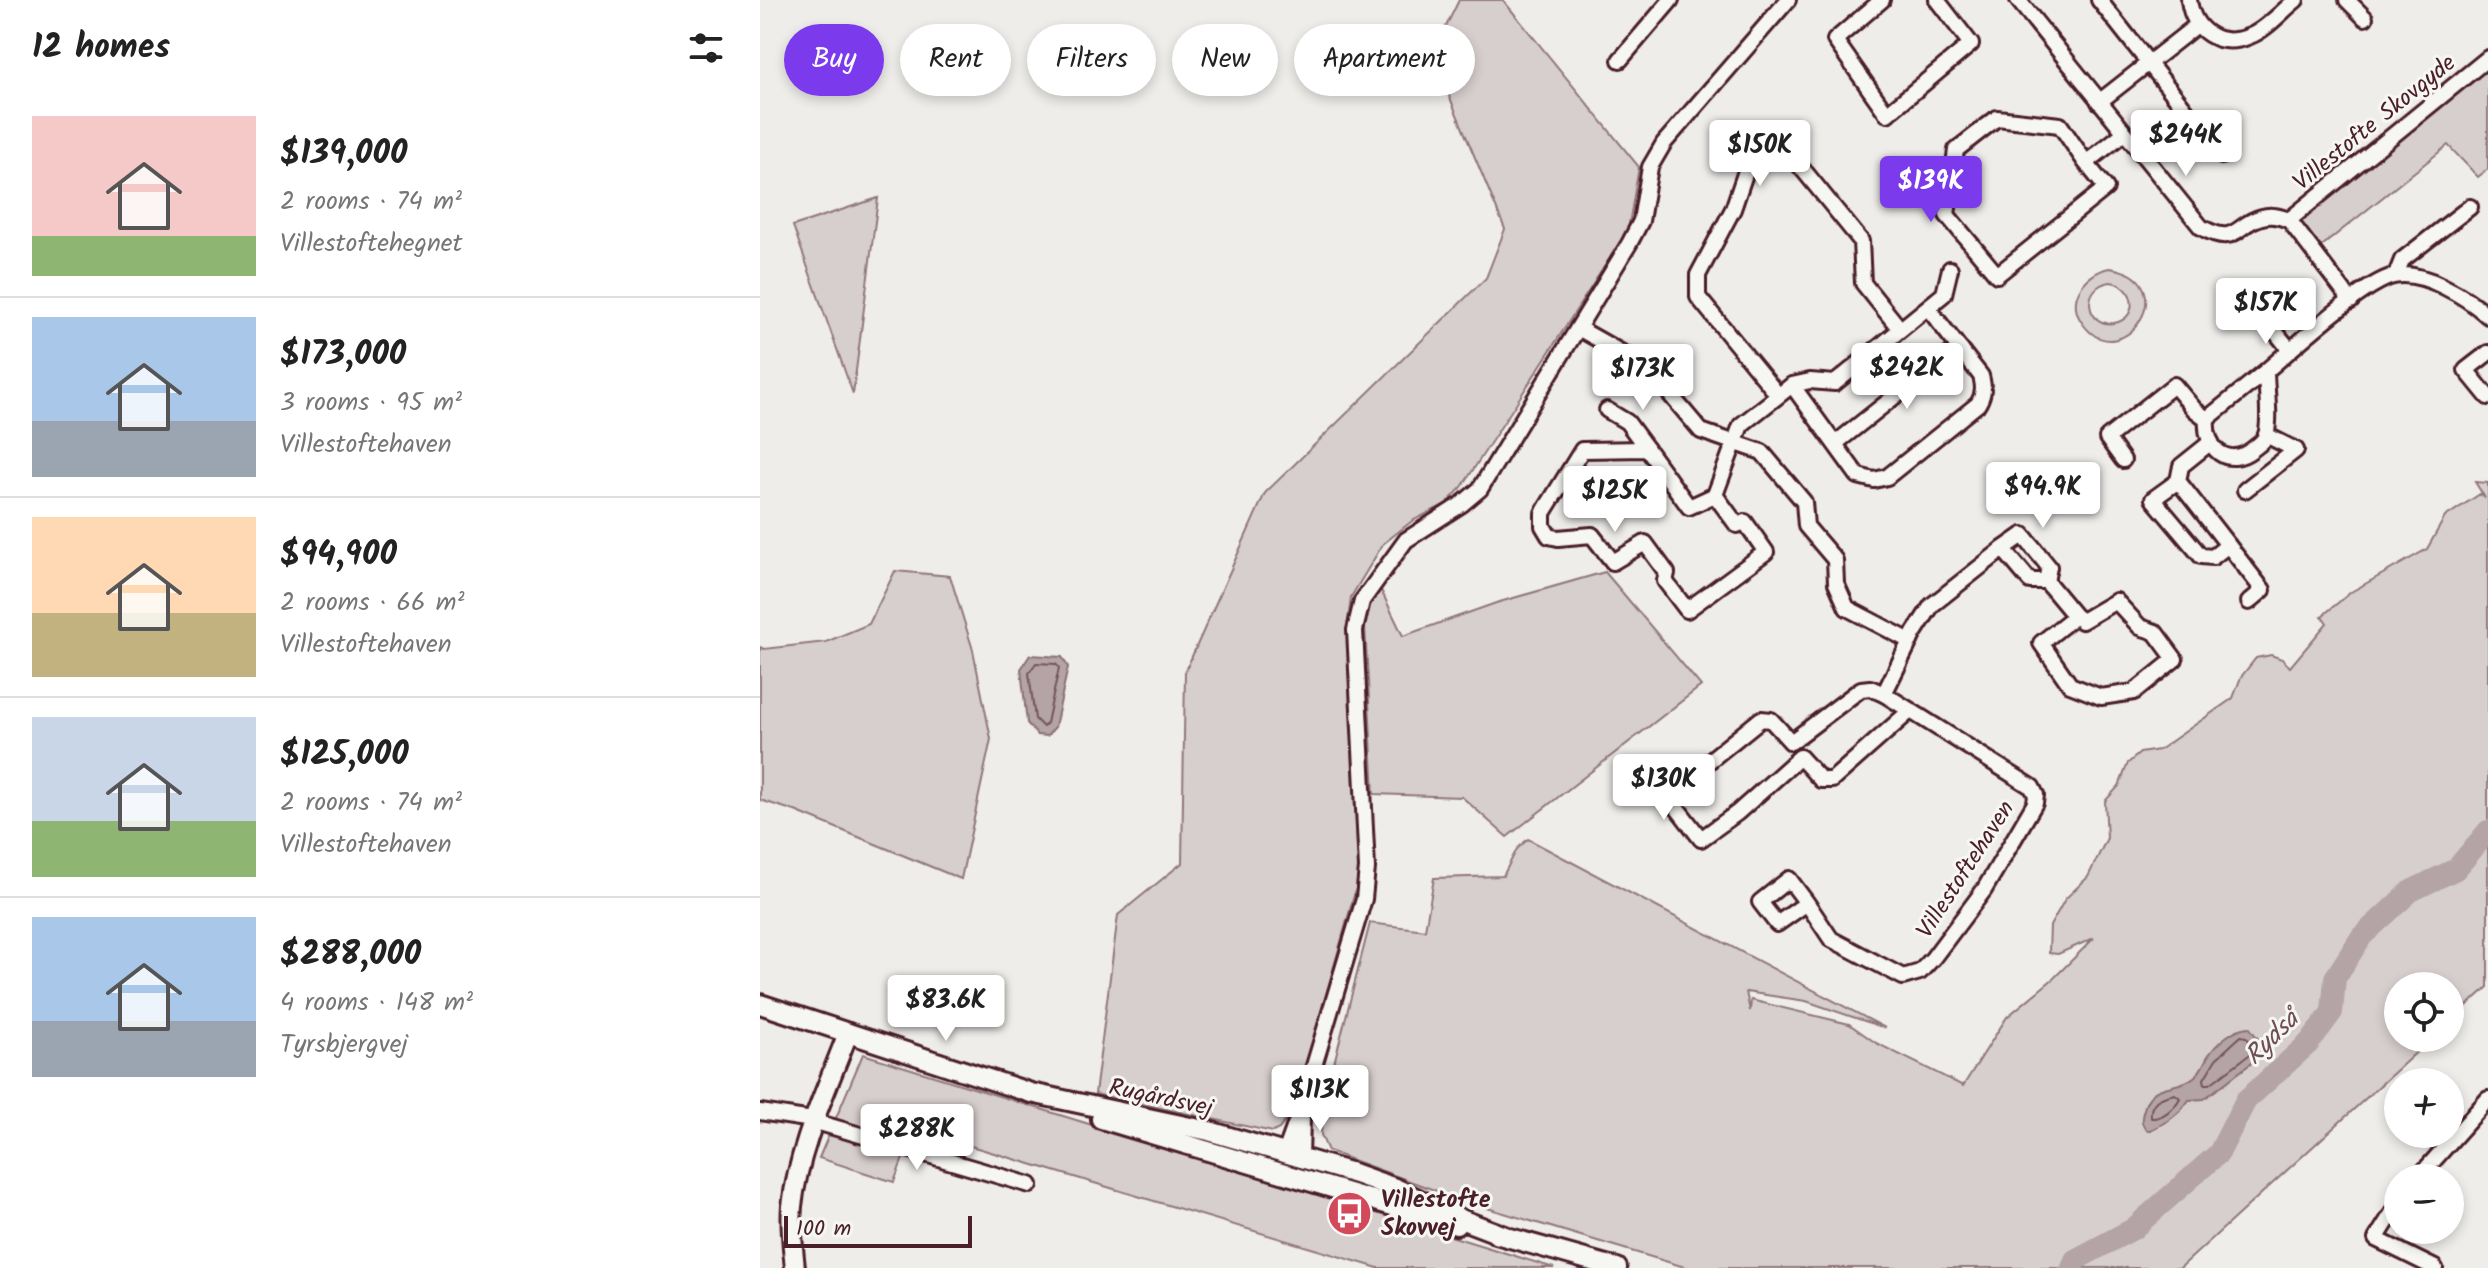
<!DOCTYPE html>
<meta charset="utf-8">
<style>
body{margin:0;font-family:Kalam,sans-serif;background:#f2f2f2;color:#222;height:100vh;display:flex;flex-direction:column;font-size:30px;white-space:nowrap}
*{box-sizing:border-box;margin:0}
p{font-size:26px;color:#767676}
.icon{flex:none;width:44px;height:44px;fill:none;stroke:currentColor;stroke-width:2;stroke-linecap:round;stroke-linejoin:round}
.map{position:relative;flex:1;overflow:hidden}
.side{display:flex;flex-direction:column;background:#fff;width:760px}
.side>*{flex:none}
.hud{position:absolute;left:24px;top:24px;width:760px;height:72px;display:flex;gap:16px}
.buttons{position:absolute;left:1624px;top:972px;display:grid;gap:16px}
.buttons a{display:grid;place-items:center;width:80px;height:80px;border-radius:50%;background:#fff;box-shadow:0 4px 12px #0003;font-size:40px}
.scale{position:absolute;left:24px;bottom:20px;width:188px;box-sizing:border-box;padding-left:8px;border:4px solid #4a1f2b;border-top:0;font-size:22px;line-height:28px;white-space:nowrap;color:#4a1f2b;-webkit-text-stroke:6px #f6f6f2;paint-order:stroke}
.price{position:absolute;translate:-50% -68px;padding:0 18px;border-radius:8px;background:#fff;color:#222;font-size:26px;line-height:52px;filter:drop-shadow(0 2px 4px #0008)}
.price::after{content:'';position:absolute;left:50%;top:48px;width:24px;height:18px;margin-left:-12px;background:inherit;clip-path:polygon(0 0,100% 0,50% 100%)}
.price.selected{background:#7c3aed;color:#fff}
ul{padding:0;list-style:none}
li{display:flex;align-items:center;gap:24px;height:200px;padding:0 32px}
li+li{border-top:2px solid #e0e0e0}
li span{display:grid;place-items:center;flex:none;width:224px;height:160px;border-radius:0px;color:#555}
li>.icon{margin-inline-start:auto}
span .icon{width:96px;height:96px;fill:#fffc;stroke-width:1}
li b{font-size:34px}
h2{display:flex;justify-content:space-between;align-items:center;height:96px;padding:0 32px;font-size:34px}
.chip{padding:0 28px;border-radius:36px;background:#fff;box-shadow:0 4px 12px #0003;font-size:28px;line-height:72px}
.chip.selected{background:#7c3aed;color:#fff}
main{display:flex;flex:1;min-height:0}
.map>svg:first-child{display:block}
</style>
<main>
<section class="side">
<h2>12 homes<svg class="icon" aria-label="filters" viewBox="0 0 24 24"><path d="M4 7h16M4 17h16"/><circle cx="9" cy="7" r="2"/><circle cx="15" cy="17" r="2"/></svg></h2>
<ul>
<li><span style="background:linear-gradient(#f6c9c9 75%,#8fb573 0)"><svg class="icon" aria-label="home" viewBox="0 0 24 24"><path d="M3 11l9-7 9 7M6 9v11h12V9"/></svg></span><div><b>$139,000</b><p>2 rooms · 74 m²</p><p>Villestoftehegnet</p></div></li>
<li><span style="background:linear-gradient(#a9c7e8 65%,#9aa5b1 0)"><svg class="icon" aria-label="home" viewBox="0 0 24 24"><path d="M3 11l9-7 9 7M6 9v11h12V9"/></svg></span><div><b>$173,000</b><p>3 rooms · 95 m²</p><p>Villestoftehaven</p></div></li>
<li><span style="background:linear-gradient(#ffd9b3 60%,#c2b280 0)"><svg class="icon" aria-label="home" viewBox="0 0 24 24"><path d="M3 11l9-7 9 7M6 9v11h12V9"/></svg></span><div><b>$94,900</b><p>2 rooms · 66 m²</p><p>Villestoftehaven</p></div></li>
<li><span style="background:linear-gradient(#c9d6e8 65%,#8fb573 0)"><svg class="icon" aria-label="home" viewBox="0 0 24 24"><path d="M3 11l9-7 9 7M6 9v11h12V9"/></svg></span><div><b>$125,000</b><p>2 rooms · 74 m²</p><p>Villestoftehaven</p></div></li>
<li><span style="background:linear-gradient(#a9c7e8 65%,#9aa5b1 0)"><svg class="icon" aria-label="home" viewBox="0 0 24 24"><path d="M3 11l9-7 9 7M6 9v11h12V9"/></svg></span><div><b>$288,000</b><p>4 rooms · 148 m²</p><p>Tyrsbjergvej</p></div></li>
</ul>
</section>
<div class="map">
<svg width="1728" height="1268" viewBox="0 0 1728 1268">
<rect width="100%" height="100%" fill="#efedea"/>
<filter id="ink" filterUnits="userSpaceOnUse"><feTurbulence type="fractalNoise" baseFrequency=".0125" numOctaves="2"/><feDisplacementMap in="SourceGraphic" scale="16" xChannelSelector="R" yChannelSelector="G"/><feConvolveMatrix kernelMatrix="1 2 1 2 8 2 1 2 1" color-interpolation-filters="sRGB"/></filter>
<g filter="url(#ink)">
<g fill="#d7cfce" stroke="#90777c" stroke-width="2" fill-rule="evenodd">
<path d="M699 0H743L879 167 868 230 702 487 686 504 652 521 623 544 591 597 587 629 602 867 533 1112 519 1129 513 1132 335 1094 358 915 422 863 425 672 505 493 726 278 745 229 672 55Z"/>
<path d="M1728 65V169L1718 177 1688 145 1558 249 1535 220Z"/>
<path d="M118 198 93 394 33 226Z"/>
<path d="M1349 268C1428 278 1362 378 1323 324 1305 300 1324 274 1349 268ZM1350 282C1376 284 1380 319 1354 323 1327 328 1319 287 1350 282Z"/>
<path d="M1715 482 1728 483V987L1690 1021V986H1638V1038H1672L1420 1268H928L707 1202 568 1151 561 1135 563 1106 610 923 665 930 674 878 743 876 757 849 768 839 1125 1028 1046 1001 986 992 990 1011 991 1000 1089 1024 1116 1043 1203 1086 1247 1017 1294 978 1334 938 1298 954 1289 953 1290 926 1305 899 1328 877 1347 838 1345 801 1359 786 1368 763 1380 753 1399 750 1473 698 1481 677 1496 658 1511 655 1522 659 1530 667 1567 623 1562 616 1591 592 1667 549 1685 517 1720 494 1725 498Z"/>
<path d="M135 571 190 576 213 650 231 739 201 879 35 811 0 800V647L4 649 66 642 109 624Z"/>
<path d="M845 572 941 686 747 837 702 797 614 794 605 626 609 603 620 588 643 636 736 603Z"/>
<path d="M103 1054 794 1268H618L154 1129 134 1182 59 1158Z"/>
</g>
<g fill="#b4a4a5" stroke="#8a6f74" stroke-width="2">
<path d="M270 655 302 657 308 667 295 727 287 736 277 735 267 723 261 669Z"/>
<path d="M1489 1027 1502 1044V1055L1444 1099 1429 1100C1418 1116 1406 1123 1388 1131 1380 1124 1381 1119 1384 1109 1392 1080 1415 1092 1434 1077 1441 1072 1444 1063 1448 1056 1457 1043 1473 1028 1489 1027Z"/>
</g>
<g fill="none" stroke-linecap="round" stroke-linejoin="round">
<g stroke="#74545c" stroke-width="2">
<path d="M276 663 296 664 299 668 287 723 283 727 275 719 269 673Z"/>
<path d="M1481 1036 1486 1037 1494 1046 1493 1052 1450 1084H1445L1444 1079 1456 1059Z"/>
<path d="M1415 1094 1420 1098C1415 1108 1402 1119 1391 1118 1389 1101 1400 1097 1415 1094Z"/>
</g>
<path stroke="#b4a4a5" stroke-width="22" d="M1312 1268 1315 1260 1373 1229 1459 1153 1486 1100 1549 1043 1572 1012 1575 978 1602 936 1651 891 1696 869 1728 831"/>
<defs>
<g id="street">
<path d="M1122 0 1075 40 1127 114 1211 44 1177 0"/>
<path d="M1258 0 1441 227C1477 248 1476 223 1502 217 1512 214 1520 217 1529 220L1591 301"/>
<path d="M1339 0 1462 156"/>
<path d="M1429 0C1433 31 1459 49 1490 36 1506 30 1522 11 1536 0"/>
<path d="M1587 0 1605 18"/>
<path d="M860 60 911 0"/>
<path d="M1339 102 1437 25"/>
<path d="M1326 163 1346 188 1237 275 1187 215 1196 150 1237 118 1300 125 1326 163 1364 133"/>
<path d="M1529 220 1728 58"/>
<path d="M1636 275 1642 260 1710 207"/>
<path d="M1494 305 1530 350"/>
<path d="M818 328 887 367 941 431 1002 452 1044 502 1046 526 1075 560 1076 583 1087 608 1150 641"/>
<path d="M1728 353 1706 370 1728 397"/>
<path d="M1506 371 1447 419C1444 449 1468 469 1493 449 1499 444 1504 442 1506 435 1511 419 1506 389 1506 371 1532 349 1604 282 1634 276 1663 270 1707 297 1728 316"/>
<path d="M1032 385 1098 476 1114 480 1127 477 1218 404C1224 394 1224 387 1221 376L1168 308"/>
<path d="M1018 395 938 297V275L973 209 987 168 1008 155 1017 153 1032 156 1101 241 1103 283 1140 329"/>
<path d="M847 410 867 422 887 449"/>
<path d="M1076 443 1183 358 1201 350"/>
<path d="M1363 460 1347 438 1414 385 1435 410 1447 419"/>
<path d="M1418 481 1468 545 1453 557 1441 556 1393 499 1418 481 1421 466 1451 442"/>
<path d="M1485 490 1536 450 1506 435"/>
<path d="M955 495 929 507 887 449 822 450 783 513V526L789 536 798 538 832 535 853 562 885 543 907 573 905 581 927 610 1006 552 985 522 977 525 955 495 981 425 1032 385 1050 381 1075 383 1184 294 1190 269"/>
<path d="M1468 545 1503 590 1489 602"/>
<path d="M1243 549 1263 535 1289 567 1286 581"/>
<path d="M1124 694 1110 688 1101 689 1031 742 1011 720 1001 719 907 795 941 839 977 813 1040 757 1061 780H1072L1150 711"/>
<path d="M1047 903 1029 879 1000 902 1017 924 1047 903 1071 939 1143 977 1160 972 1173 958 1224 890 1275 803 1276 795 1272 787 1124 694 1154 633 1172 605 1243 549 1270 581H1286L1315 616 1322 621 1356 601 1380 627 1395 632 1415 659 1374 692 1341 697 1310 685 1281 643 1315 616"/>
<path d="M0 1112 46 1119 270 1185"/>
<path d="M525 1153 542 1106 604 899 607 868 595 630 602 601 646 540 702 504 720 489 869 244 881 221 890 167 904 143 1028 0"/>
<path d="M541 1158 542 1119"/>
<path d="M1658 1178 1728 1099"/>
<path d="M1638 1204 1616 1239 1675 1268"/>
</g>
<g id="secondary">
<path d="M0 1004 271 1093 449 1131 596 1174 635 1188 703 1220 745 1236"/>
<path d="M341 1119 696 1225"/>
<path d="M736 1234 857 1268"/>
<path d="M35 1268C33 1247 30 1227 32 1206 39 1146 67 1089 88 1033"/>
</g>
</defs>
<use href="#street" stroke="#4a1f2b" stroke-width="20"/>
<use href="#secondary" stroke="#4a1f2b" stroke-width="24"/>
<use href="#street" stroke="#f6f6f2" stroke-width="14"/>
<use href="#secondary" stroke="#f6f6f2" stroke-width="18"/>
</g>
</g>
<defs>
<symbol id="bus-disc" viewBox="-11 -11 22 22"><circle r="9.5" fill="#d1495b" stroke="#f6f6f2"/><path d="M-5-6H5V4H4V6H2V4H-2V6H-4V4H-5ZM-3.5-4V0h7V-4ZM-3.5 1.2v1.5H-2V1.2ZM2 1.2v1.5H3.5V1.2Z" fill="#fff"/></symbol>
</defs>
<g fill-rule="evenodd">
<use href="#bus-disc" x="564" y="1188" width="51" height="51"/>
</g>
<g text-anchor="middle" stroke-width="6" stroke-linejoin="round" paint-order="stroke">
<g font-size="24" fill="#4a1f2b" stroke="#f6f6f2">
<text transform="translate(1614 122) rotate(-39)" y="8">Villestofte Skovgyde</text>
<text transform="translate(1205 869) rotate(-57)" y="8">Villestoftehaven</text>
<text transform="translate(401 1097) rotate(12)" y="8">Rugårdsvej</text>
</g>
<g font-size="24" font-weight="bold" fill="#4a1f2b" stroke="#f6f6f2" text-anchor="start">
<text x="621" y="1207">Villestofte<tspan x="621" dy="28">Skovvej</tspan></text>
</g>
<g font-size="26" font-style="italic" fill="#6f4e56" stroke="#f6f6f2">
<text transform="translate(1511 1037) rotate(-45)" y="9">Rydså</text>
</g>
</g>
</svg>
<div class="buttons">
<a><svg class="icon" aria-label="locate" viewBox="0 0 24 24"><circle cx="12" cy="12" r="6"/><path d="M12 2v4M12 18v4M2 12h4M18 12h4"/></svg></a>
<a>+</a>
<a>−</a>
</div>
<div class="scale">100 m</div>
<b class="price" style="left:1426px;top:178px">$244K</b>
<b class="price" style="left:1000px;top:188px">$150K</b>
<b class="price selected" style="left:1171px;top:224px">$139K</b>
<b class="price" style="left:1506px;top:346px">$157K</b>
<b class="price" style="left:1147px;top:411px">$242K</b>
<b class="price" style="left:883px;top:412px">$173K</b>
<b class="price" style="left:1283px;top:530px">$94.9K</b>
<b class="price" style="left:855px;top:534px">$125K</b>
<b class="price" style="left:904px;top:822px">$130K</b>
<b class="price" style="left:186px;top:1043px">$83.6K</b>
<b class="price" style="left:560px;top:1133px">$113K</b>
<b class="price" style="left:157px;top:1172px">$288K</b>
<div class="hud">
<a class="chip selected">Buy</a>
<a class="chip">Rent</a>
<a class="chip">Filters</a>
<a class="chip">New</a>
<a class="chip">Apartment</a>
</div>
</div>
</main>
